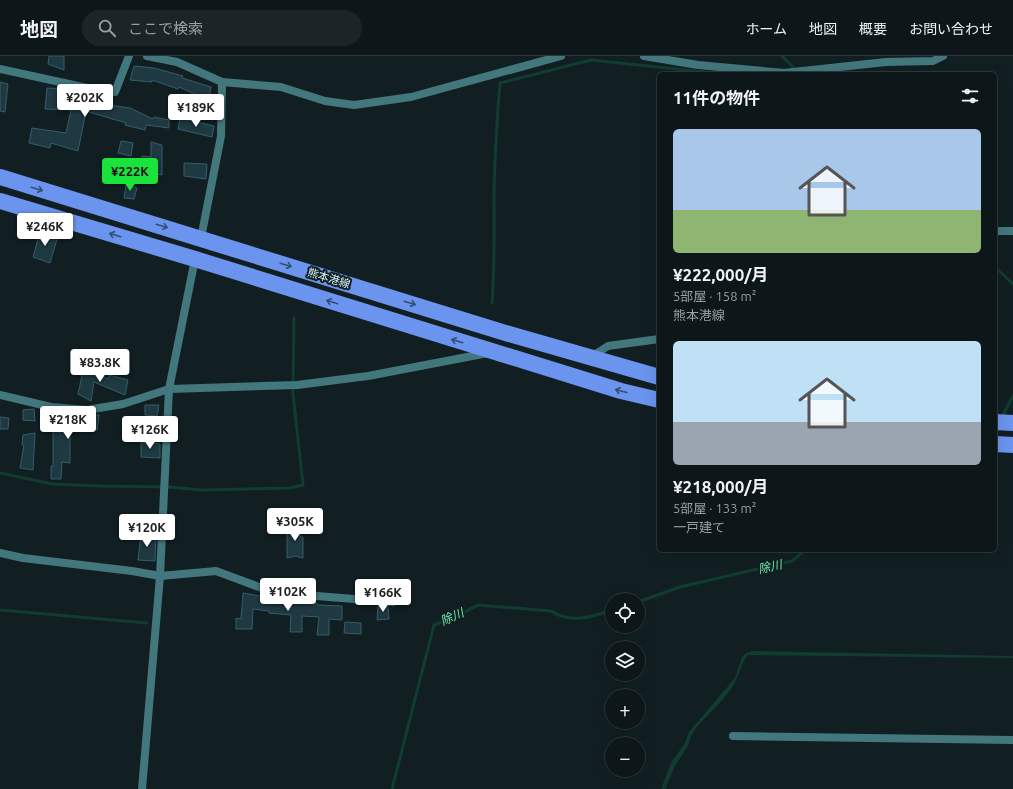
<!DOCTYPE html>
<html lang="ja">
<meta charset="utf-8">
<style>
body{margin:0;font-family:Ubuntu,"Noto Sans JP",sans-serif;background:#1b2427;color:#f1f3f6;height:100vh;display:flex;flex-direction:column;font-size:15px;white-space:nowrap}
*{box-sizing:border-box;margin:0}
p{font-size:13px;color:#9a9fa2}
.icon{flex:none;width:22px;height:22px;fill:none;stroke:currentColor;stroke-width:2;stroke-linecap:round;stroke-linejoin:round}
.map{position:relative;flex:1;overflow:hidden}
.sheet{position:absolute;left:657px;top:16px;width:340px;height:480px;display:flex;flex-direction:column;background:#0d171a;border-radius:6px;box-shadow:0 4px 16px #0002,0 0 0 1px #2d3639}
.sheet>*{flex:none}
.tools{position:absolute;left:605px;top:537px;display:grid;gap:8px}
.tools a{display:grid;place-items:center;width:40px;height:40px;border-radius:50%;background:#0d171a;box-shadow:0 4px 16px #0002,0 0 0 1px #2d3639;font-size:20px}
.price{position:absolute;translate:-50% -34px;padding:0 9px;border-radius:4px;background:#fff;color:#222;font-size:13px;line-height:26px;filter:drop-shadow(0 1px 2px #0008)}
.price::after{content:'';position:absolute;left:50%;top:24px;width:12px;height:9px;margin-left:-6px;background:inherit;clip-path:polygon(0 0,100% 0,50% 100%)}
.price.active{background:#1ae43b;color:#111}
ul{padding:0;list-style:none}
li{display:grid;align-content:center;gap:8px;height:212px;padding:0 16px}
li span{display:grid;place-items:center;height:124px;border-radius:6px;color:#555}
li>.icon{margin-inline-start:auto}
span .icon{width:72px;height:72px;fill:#fffc;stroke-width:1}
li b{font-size:17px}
h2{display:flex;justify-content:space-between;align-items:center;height:48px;padding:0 16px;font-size:17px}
header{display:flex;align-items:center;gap:24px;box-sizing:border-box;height:56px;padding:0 20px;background:#0d171a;border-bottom:1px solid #2d3639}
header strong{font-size:19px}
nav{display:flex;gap:22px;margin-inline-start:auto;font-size:14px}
.search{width:280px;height:36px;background:#1b2427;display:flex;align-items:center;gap:10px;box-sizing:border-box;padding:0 14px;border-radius:22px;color:#9a9fa2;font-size:15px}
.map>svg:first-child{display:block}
</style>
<header>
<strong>地図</strong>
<div class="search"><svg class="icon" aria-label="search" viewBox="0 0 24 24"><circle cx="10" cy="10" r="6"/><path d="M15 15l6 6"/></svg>ここで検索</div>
<nav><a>ホーム</a><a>地図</a><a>概要</a><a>お問い合わせ</a></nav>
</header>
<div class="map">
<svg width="1013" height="733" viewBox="0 0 1013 733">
<rect width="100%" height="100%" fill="#111f23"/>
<path fill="#103d2f" d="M754 595 1013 600V602L748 599C744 602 737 623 733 630 723 645 708 658 696 672L691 680 688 690 675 710 665 733H661L671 707 685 687 689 676 735 622 742 601 746 597Z"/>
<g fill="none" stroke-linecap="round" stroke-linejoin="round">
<g stroke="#103d2f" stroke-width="3">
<path d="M782 0 796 14"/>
<path d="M995 211 1013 228"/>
<path d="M492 247C495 209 494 171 494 134 495 98 497 62 500 27L591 4 724 18"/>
<path d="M1002 361 1013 340"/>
<path d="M0 417 52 428 102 430 169 431 202 434 290 432 303 429 293 338 294 262"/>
<path d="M638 546 680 531 792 505 805 494"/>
<path d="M0 554 147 567"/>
<path d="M392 733 434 569 451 563 478 549 551 555C571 568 592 561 612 554"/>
</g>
</g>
<g fill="#1f3942" stroke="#345d6b">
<path d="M49 0H64V14L48 8Z"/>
<path d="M134 10 154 12 183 20 182 22 211 31 209 44 179 31 178 33 152 24V26L130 24Z"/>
<path d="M0 26 8 28 5 56 0 55Z"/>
<path d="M47 32 67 33 89 41 88 46 130 52 153 63 154 61 169 64V72L146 69 145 74 125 69 126 67 86 55 78 95 51 87 50 92 29 87 32 72 66 77 71 54 45 53Z"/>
<path d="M180 62 214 70 212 81 178 73Z"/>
<path d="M121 85 133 87 131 100 118 97Z"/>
<path d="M151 86 162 89V119L141 116 142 100 151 101Z"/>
<path d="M184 107 207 108 206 123 184 120Z"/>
<path d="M126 129 137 132 134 143 124 142Z"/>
<path d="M40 176 58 180 50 207 33 201Z"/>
<path d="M84 310 108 323 109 319 128 324 125 339 94 326 91 345 78 338Z"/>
<path d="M145 349H159L157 360 145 359Z"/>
<path d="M34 353 35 365 23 364V354Z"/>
<path d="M61 359 84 362V359H99L97 374 70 371V407L62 406 61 423H51V410H53V373L68 371 60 370Z"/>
<path d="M0 361 9 362 8 373H0Z"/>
<path d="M35 377 33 414 20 412 24 389H22L23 379Z"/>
<path d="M141 386 160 388V402L141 401Z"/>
<path d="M287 469H300V481H303V502L295 500 287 502Z"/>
<path d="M141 478 156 480 155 505 138 504Z"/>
<path d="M243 537 289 545 317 547V549L342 550V564L329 563V579H317L319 561 302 560V576H290L291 559 269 557V555L253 553 252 573H236V562L241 563Z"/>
<path d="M378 550 388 551 389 563 377 564Z"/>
<path d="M345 566 361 567V578L344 577Z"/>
</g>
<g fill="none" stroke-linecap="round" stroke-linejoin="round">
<g stroke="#42777d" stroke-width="8">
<path d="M147 0 177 6 222 26 281 31 325 45 354 49 411 41 561 0"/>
<path d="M644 0 698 9 784 17 886 6 933 5 943 0"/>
<path d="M0 13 101 35 115 36 129 0"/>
<path d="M995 175H1013"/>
<path d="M201 182 221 80 222 26"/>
<path d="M591 301 608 290 659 283"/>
<path d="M0 339 51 351 87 354 123 348 169 333 297 329 368 320 488 297"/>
<path d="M0 497 23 502 132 515 160 520 216 515 259 531 291 538 393 546"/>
<path d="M733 680 1013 684"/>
<path d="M142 733 160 520 169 333 195 203"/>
</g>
<g stroke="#6b94ee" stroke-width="16">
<path d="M0 121 509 278 659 321"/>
<path d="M0 145 195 203 621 335 659 344"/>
<path d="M995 366 1013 367"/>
<path d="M995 388 1013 389"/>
</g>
</g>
<defs><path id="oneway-shaft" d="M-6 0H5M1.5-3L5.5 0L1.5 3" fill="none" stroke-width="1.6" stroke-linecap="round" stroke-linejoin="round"/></defs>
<g stroke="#354e74">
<use href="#oneway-shaft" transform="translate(37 133) rotate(17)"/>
<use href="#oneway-shaft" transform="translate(162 170) rotate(17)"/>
<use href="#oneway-shaft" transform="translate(115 179) rotate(-163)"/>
<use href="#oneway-shaft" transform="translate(286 209) rotate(17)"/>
<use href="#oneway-shaft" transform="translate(332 246) rotate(-163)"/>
<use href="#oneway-shaft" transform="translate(410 247) rotate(17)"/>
<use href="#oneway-shaft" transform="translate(457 285) rotate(-163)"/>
<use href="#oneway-shaft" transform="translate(621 335) rotate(-165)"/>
</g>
<g text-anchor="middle" stroke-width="4" stroke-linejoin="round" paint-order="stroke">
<g font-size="11" fill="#d8f4fa" stroke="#111f23">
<text transform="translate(329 222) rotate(17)" y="4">熊本港線</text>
</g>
<g font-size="12" font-style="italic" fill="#72efb3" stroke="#111f23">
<text transform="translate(770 511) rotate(-13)" y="4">除川</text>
<text transform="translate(452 561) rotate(-24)" y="4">除川</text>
</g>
</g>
</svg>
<div class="tools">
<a><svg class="icon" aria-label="locate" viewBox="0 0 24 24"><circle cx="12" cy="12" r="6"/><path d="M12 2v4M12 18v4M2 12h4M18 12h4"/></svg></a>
<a><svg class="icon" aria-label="layers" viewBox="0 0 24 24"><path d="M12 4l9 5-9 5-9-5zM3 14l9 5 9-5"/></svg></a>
<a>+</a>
<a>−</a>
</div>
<b class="price" style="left:85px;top:62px">¥202K</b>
<b class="price" style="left:196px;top:72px">¥189K</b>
<b class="price active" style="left:130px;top:136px">¥222K</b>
<b class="price" style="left:45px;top:191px">¥246K</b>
<b class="price" style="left:100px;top:327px">¥83.8K</b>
<b class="price" style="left:68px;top:384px">¥218K</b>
<b class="price" style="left:150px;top:394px">¥126K</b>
<b class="price" style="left:295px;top:486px">¥305K</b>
<b class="price" style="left:147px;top:492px">¥120K</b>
<b class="price" style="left:288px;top:556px">¥102K</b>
<b class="price" style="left:383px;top:557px">¥166K</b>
<section class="sheet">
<h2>11件の物件<svg class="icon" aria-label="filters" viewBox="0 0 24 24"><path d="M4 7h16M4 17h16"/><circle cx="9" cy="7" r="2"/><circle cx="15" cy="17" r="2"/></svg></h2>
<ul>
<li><span style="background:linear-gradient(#a9c7e8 65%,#8fb573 0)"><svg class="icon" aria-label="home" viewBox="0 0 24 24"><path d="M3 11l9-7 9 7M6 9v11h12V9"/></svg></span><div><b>¥222,000/月</b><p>5部屋 · 158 m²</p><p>熊本港線</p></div></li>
<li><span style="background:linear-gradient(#bfe0f5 65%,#9aa5b1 0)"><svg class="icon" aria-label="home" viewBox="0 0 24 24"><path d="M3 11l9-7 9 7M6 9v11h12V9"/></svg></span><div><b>¥218,000/月</b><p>5部屋 · 133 m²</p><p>一戸建て</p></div></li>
</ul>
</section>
</div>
